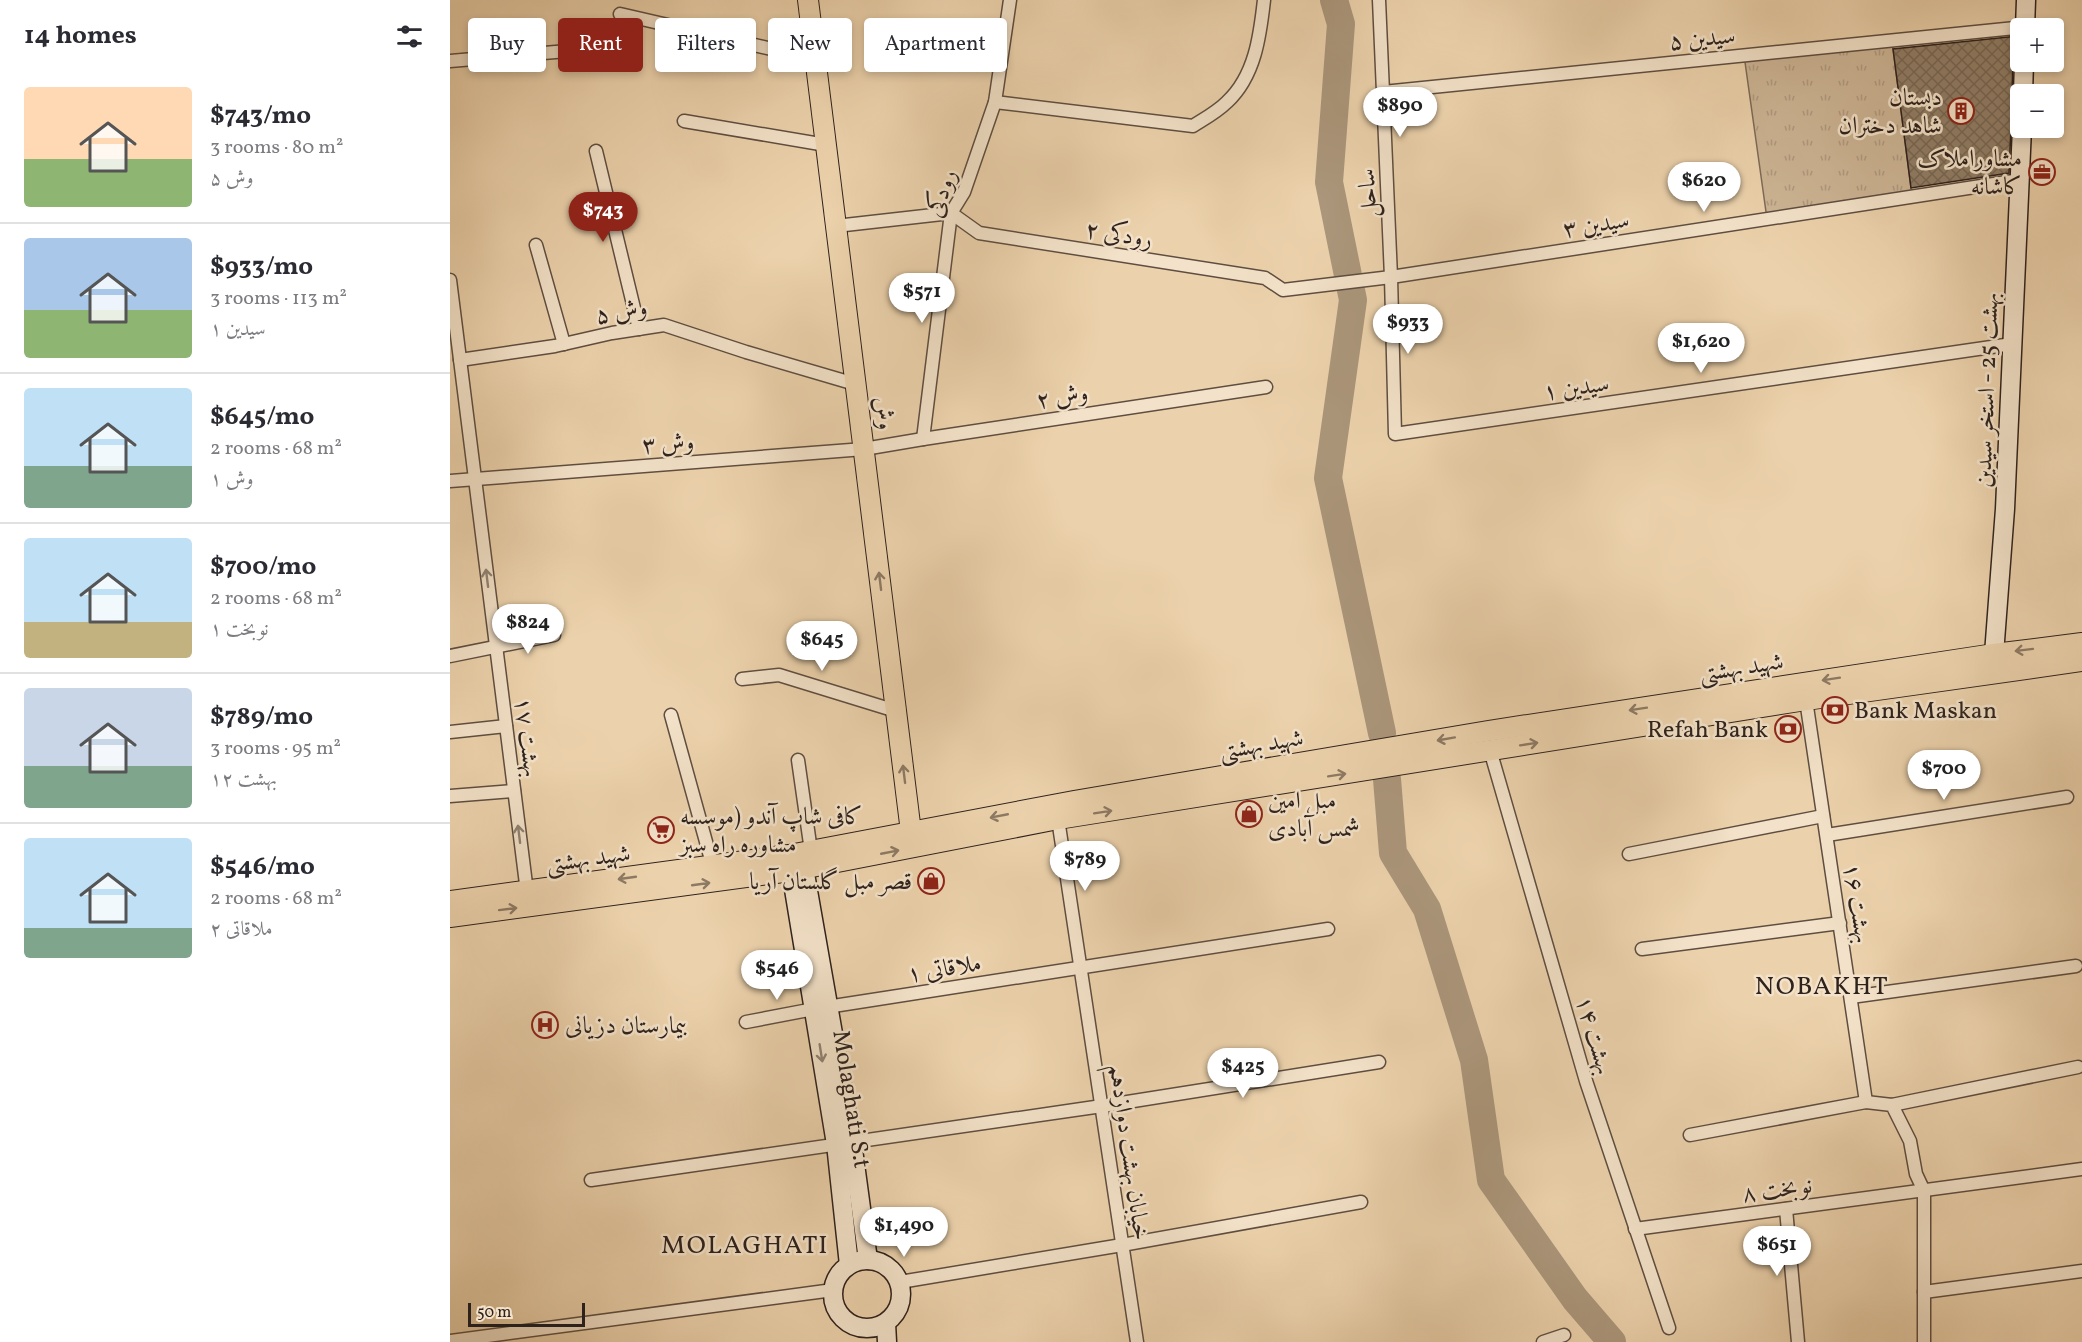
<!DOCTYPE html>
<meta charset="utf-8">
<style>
body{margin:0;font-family:Vollkorn,Amiri,serif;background:#f2f2f3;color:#2b2b33;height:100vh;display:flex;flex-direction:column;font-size:22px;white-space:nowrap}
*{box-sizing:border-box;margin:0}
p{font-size:20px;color:#7c7c81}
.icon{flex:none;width:33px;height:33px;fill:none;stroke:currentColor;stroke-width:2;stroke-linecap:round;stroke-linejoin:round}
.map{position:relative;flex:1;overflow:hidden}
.details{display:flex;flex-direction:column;background:#fff;width:450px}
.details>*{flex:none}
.top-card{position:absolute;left:18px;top:18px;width:570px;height:54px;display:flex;gap:12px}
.buttons{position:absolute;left:1560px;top:18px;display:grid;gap:12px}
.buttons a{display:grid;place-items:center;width:54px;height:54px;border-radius:6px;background:#fff;box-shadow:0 3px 9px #0003;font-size:30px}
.scale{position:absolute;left:18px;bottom:15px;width:117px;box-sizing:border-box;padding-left:6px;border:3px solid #2e221d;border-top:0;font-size:16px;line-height:21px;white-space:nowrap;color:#2e221d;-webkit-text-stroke:4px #f3e2c9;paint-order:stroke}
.price{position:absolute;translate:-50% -51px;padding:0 14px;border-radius:21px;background:#fff;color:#222;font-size:20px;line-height:39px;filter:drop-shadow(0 2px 3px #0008)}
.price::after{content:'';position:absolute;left:50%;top:36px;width:18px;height:14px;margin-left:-9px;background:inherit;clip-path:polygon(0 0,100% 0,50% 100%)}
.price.active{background:#8f2418;color:#fff}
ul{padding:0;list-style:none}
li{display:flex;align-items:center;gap:18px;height:150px;padding:0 24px}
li+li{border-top:2px solid #e1e1e2}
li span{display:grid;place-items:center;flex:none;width:168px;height:120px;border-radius:6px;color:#555}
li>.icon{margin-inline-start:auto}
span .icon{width:72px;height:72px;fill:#fffc;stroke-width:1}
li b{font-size:26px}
h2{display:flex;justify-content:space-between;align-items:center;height:72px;padding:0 24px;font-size:26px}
.chip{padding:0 21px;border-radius:6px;background:#fff;box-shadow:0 3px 9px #0003;font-size:21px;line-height:54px}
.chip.active{background:#8f2418;color:#fff}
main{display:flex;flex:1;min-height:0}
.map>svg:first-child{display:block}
</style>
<main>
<section class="details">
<h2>14 homes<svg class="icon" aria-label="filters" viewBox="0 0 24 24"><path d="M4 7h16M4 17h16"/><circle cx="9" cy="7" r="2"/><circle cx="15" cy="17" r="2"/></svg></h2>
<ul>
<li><span style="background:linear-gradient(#ffd9b3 60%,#8fb573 0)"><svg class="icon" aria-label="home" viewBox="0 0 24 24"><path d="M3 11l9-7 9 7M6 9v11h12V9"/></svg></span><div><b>$743/mo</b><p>3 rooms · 80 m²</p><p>وش ۵</p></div></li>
<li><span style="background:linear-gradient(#a9c7e8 60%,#8fb573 0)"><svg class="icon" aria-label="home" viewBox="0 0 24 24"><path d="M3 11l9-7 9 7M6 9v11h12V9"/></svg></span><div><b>$933/mo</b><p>3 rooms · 113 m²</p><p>سیدین ۱</p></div></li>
<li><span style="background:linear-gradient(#bfe0f5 65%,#7fa58c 0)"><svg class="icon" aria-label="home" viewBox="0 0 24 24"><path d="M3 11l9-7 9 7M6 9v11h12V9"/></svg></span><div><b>$645/mo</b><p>2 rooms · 68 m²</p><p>وش ۱</p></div></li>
<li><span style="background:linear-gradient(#bfe0f5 70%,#c2b280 0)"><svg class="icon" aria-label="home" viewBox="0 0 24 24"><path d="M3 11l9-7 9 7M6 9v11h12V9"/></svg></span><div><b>$700/mo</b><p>2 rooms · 68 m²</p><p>۱ نوبخت</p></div></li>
<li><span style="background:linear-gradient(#c9d6e8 65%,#7fa58c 0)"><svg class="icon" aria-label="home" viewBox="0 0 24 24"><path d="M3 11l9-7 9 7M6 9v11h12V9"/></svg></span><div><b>$789/mo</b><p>3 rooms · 95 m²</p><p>۱۲ بهشت</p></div></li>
<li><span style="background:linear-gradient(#bfe0f5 75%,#7fa58c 0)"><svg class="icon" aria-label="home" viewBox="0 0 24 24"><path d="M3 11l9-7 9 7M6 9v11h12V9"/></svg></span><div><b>$546/mo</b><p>2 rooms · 68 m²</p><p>۲ ملاقاتی</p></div></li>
</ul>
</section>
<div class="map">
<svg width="1632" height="1342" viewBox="0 0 1632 1342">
<defs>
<pattern id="park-tufts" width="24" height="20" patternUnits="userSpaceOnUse" patternTransform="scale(1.5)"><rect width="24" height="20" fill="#ccb494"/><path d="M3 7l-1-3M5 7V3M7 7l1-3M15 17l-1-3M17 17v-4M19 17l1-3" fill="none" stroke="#b09a7f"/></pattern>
<pattern id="building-cross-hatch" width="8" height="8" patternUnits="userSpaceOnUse" patternTransform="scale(1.5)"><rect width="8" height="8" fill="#917e67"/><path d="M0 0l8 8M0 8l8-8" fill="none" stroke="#776754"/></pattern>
</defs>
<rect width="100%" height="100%" fill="#ecd2ac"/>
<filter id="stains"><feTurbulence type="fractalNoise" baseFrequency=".00333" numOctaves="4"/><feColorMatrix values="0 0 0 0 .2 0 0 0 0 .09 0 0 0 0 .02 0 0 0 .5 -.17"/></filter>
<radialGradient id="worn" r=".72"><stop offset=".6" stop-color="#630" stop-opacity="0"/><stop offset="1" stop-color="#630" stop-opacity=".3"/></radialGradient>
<path fill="url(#park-tufts)" stroke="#7d6b58" stroke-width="1.5" d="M1442 41 1462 196 1317 219 1294 55Z"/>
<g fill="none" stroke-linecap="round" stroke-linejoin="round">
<g stroke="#ab967b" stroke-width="28">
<path d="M884 0 891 24 879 182 903 300 878 478 932 733"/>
<path d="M937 779 943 853 977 909 1024 1060 1041 1180 1125 1299 1162 1342"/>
</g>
</g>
<path fill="url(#building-cross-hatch)" stroke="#2e221d" stroke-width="1.5" d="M1568 36 1570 38V52L1565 56 1563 61 1562 94 1563 100 1570 105V117L1563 122 1561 127 1559 173 1461 188 1443 49Z"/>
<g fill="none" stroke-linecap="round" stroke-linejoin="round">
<defs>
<g id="street">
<path d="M929 0 941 277 945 434 1562 344"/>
<path d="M170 14 365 59"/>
<path d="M0 61 141 49"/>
<path d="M933 92 1575 27"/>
<path d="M545 102 743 126C754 119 767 112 777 102 805 76 810 36 814 0"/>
<path d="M234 121 376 145"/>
<path d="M146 151 189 329"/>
<path d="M501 213 529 233 815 278 833 290 941 277 1570 180"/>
<path d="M386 226 501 213"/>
<path d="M86 245 114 344"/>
<path d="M0 280 77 892"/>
<path d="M10 360 105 346 162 333 214 325 296 352 405 384"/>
<path d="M473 439 501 213 514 192 545 102 560 0"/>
<path d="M0 481 414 449 473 439 816 387"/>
<path d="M0 656 104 635"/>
<path d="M292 679 329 675 446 711"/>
<path d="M1356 700 1416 1102"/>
<path d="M221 715 263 867"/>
<path d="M0 732 56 726"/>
<path d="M1040 750 1136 1081 1219 1328"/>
<path d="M348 760 361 851"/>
<path d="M0 796 64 791"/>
<path d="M608 819 687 1342"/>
<path d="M1377 835 1617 797"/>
<path d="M1179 854 1373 816"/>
<path d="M1192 949 1390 923"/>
<path d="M1401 997 1626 966"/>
<path d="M296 1022 364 1009 878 929"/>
<path d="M1442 1105 1628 1067"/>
<path d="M1240 1135 1416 1102 1442 1105 1460 1141 1466 1174 1474 1191V1342"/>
<path d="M141 1180 652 1106 929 1062"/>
<path d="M1336 1209 1348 1342"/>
<path d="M1185 1229 1632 1169"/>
<path d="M450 1282 672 1245 911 1202"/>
<path d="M1474 1292 1632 1271"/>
<path d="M0 1341 383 1290"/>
<path d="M1093 1342 1114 1335"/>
</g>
<g id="secondary">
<path d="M1575 28 1576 0"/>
<path d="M1573 94 1574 62"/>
<path d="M1544 654 1555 509 1572 128"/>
<path d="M354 868 402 1142 418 1260"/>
<path d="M341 871 386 1144 399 1265"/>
<circle cx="417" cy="1294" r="34"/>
<path d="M436 1323 437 1342"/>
</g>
<g id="primary">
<path d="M358 0 461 832"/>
<path d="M0 901 339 855 624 801 1038 731 1544 654 1632 643"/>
<path d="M0 917 341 871 608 819 1356 700 1632 661"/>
</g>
</defs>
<use href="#street" stroke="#5e4e41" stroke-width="15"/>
<use href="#secondary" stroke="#2e221d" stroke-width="21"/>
<use href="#primary" stroke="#2e221d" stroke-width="22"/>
<use href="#street" stroke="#f3e2c9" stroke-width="12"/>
<use href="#secondary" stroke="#f3e2c9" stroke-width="18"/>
<use href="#primary" stroke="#ecd2ac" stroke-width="20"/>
</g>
<defs><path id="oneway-shaft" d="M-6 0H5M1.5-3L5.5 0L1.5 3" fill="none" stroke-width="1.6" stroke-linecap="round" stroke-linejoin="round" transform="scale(1.5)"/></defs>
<g stroke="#908273">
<use href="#oneway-shaft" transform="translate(37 578) rotate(-97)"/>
<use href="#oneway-shaft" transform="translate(69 834) rotate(-97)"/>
<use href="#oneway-shaft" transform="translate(371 1053) rotate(81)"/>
</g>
<g stroke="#8d7a64">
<use href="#oneway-shaft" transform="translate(430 581) rotate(-97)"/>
<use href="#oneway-shaft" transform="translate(1574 650) rotate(173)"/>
<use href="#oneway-shaft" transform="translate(1381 679) rotate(171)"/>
<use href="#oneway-shaft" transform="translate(1188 709) rotate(171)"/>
<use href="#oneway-shaft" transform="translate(996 739) rotate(170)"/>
<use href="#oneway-shaft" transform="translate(1079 744) rotate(-9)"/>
<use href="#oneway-shaft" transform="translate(454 774) rotate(-97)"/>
<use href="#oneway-shaft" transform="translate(887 775) rotate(-9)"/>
<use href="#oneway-shaft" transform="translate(653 812) rotate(-9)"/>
<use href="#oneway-shaft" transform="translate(549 816) rotate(169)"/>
<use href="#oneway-shaft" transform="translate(440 852) rotate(-11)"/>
<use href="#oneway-shaft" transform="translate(177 878) rotate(172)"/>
<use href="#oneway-shaft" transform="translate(251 884) rotate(-8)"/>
<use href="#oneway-shaft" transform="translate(58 909) rotate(-7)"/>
</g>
<defs>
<symbol id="building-ring" viewBox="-11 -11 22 22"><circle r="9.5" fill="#f3e2c9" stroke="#8f2418" stroke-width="1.5"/><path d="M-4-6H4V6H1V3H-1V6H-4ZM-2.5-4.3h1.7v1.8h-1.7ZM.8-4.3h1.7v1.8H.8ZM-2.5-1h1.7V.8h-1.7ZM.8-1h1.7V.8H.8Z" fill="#8f2418"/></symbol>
<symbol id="office-ring" viewBox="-11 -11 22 22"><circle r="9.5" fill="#f3e2c9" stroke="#8f2418" stroke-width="1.5"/><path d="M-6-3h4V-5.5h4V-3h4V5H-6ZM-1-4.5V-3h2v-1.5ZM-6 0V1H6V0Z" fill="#8f2418"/></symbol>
<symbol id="bank-ring" viewBox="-11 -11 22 22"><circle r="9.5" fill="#f3e2c9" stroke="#8f2418" stroke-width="1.5"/><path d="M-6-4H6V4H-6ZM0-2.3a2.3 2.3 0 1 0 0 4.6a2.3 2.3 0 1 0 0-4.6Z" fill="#8f2418"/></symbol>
<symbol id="shop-ring" viewBox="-11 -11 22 22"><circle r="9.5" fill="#f3e2c9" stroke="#8f2418" stroke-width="1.5"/><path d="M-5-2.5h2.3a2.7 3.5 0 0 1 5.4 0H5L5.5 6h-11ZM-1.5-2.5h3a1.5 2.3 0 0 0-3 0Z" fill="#8f2418"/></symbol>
<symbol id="supermarket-ring" viewBox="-11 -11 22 22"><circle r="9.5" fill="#f3e2c9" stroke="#8f2418" stroke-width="1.5"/><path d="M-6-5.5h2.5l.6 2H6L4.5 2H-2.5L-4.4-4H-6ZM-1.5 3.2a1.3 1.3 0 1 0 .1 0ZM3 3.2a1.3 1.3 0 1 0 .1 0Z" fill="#8f2418"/></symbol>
<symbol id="hospital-ring" viewBox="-11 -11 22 22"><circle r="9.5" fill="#f3e2c9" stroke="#8f2418" stroke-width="1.5"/><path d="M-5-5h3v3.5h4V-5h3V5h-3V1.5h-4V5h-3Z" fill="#8f2418"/></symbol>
</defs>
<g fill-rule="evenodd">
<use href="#building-ring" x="1496" y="96" width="30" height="30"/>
<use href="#office-ring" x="1577" y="157" width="30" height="30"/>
<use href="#bank-ring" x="1370" y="695" width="30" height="30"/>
<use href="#bank-ring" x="1323" y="714" width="30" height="30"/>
<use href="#shop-ring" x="784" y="799" width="30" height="30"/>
<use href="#supermarket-ring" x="196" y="815" width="30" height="30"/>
<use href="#shop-ring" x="466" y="866" width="30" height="30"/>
<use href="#hospital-ring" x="80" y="1010" width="30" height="30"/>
</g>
<g text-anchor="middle" stroke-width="5" stroke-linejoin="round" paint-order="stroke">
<g font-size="24" fill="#2e221d" stroke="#f3e2c9">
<text transform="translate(1252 38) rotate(-6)" y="8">سیدین ۵</text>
<text transform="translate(491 193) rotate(-70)" y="8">رودکی</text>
<text transform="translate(917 193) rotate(-93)" y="8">ساحل</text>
<text transform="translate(1146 224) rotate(-9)" y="8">سیدین ۳</text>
<text transform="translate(669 234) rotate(9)" y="8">رودکی ۲</text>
<text transform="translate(171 311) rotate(-10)" y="8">وش ۵</text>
<text transform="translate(1126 387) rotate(-8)" y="8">سیدین ۱</text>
<text transform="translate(1536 390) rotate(-88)" y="8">بهشت 25 - استخر سیدین</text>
<text transform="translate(612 396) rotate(-9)" y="8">وش ۲</text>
<text transform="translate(435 413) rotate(83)" y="8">وش</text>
<text transform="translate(218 443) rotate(-4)" y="8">وش ۳</text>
<text transform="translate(1291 667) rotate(-9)" y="8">شهید بهشتی</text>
<text transform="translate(78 737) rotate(83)" y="8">بهشت ۱۷</text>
<text transform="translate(811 744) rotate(-10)" y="8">شهید بهشتی</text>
<text transform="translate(138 858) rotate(-8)" y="8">شهید بهشتی</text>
<text transform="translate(1408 903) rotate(81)" y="8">۱۶ بهشت</text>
<text transform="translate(494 968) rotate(-9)" y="8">ملاقاتی ۱</text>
<text transform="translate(1145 1035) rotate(74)" y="8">بهشت ۱۴</text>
<text transform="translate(402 1099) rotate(81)" y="8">Molaghati S.t</text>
<text transform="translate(680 1152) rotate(82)" y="8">خیابان بهشت دوازدهم</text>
<text transform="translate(1327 1189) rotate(-8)" y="8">۸ نوبخت</text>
</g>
<g font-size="24" fill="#2e221d" stroke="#f3e2c9" text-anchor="end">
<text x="1492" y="105">دبستان<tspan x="1492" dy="28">شاهد دختران</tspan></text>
<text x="1572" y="166">مشاوراملاک<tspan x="1572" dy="28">کاشانه</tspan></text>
<text x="1404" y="718" text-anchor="start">Bank Maskan</text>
<text x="1318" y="737">Refah Bank</text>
<text x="818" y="808" text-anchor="start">مبل امین<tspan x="818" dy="28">شمس آبادی</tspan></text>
<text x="230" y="824" text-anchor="start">کافی شاپ آندو (موسسه<tspan x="230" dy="28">مشاوره راه سبز</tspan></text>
<text x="462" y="889">قصر مبل گلستان آریا</text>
<text x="115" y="1033" text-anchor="start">بیمارستان دزیانی</text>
</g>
<g font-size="26" letter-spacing="1.5" fill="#2e221d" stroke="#f3e2c9">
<text x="1372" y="994">NOBAKHT</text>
<text x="295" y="1253">MOLAGHATI</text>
</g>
</g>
<rect width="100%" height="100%" filter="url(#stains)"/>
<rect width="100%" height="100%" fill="url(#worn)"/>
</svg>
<div class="buttons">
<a>+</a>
<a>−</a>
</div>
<div class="scale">50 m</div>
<b class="price" style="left:950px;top:138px">$890</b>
<b class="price" style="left:1254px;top:213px">$620</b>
<b class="price active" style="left:153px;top:243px">$743</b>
<b class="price" style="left:472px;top:324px">$571</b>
<b class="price" style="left:958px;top:355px">$933</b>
<b class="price" style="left:1251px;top:374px">$1,620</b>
<b class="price" style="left:78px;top:655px">$824</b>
<b class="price" style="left:372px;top:672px">$645</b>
<b class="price" style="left:1494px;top:801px">$700</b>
<b class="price" style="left:635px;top:892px">$789</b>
<b class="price" style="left:327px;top:1001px">$546</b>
<b class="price" style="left:793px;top:1099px">$425</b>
<b class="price" style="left:454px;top:1258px">$1,490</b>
<b class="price" style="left:1327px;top:1277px">$651</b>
<div class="top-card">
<a class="chip">Buy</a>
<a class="chip active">Rent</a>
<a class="chip">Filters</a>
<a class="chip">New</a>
<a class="chip">Apartment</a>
</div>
</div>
</main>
